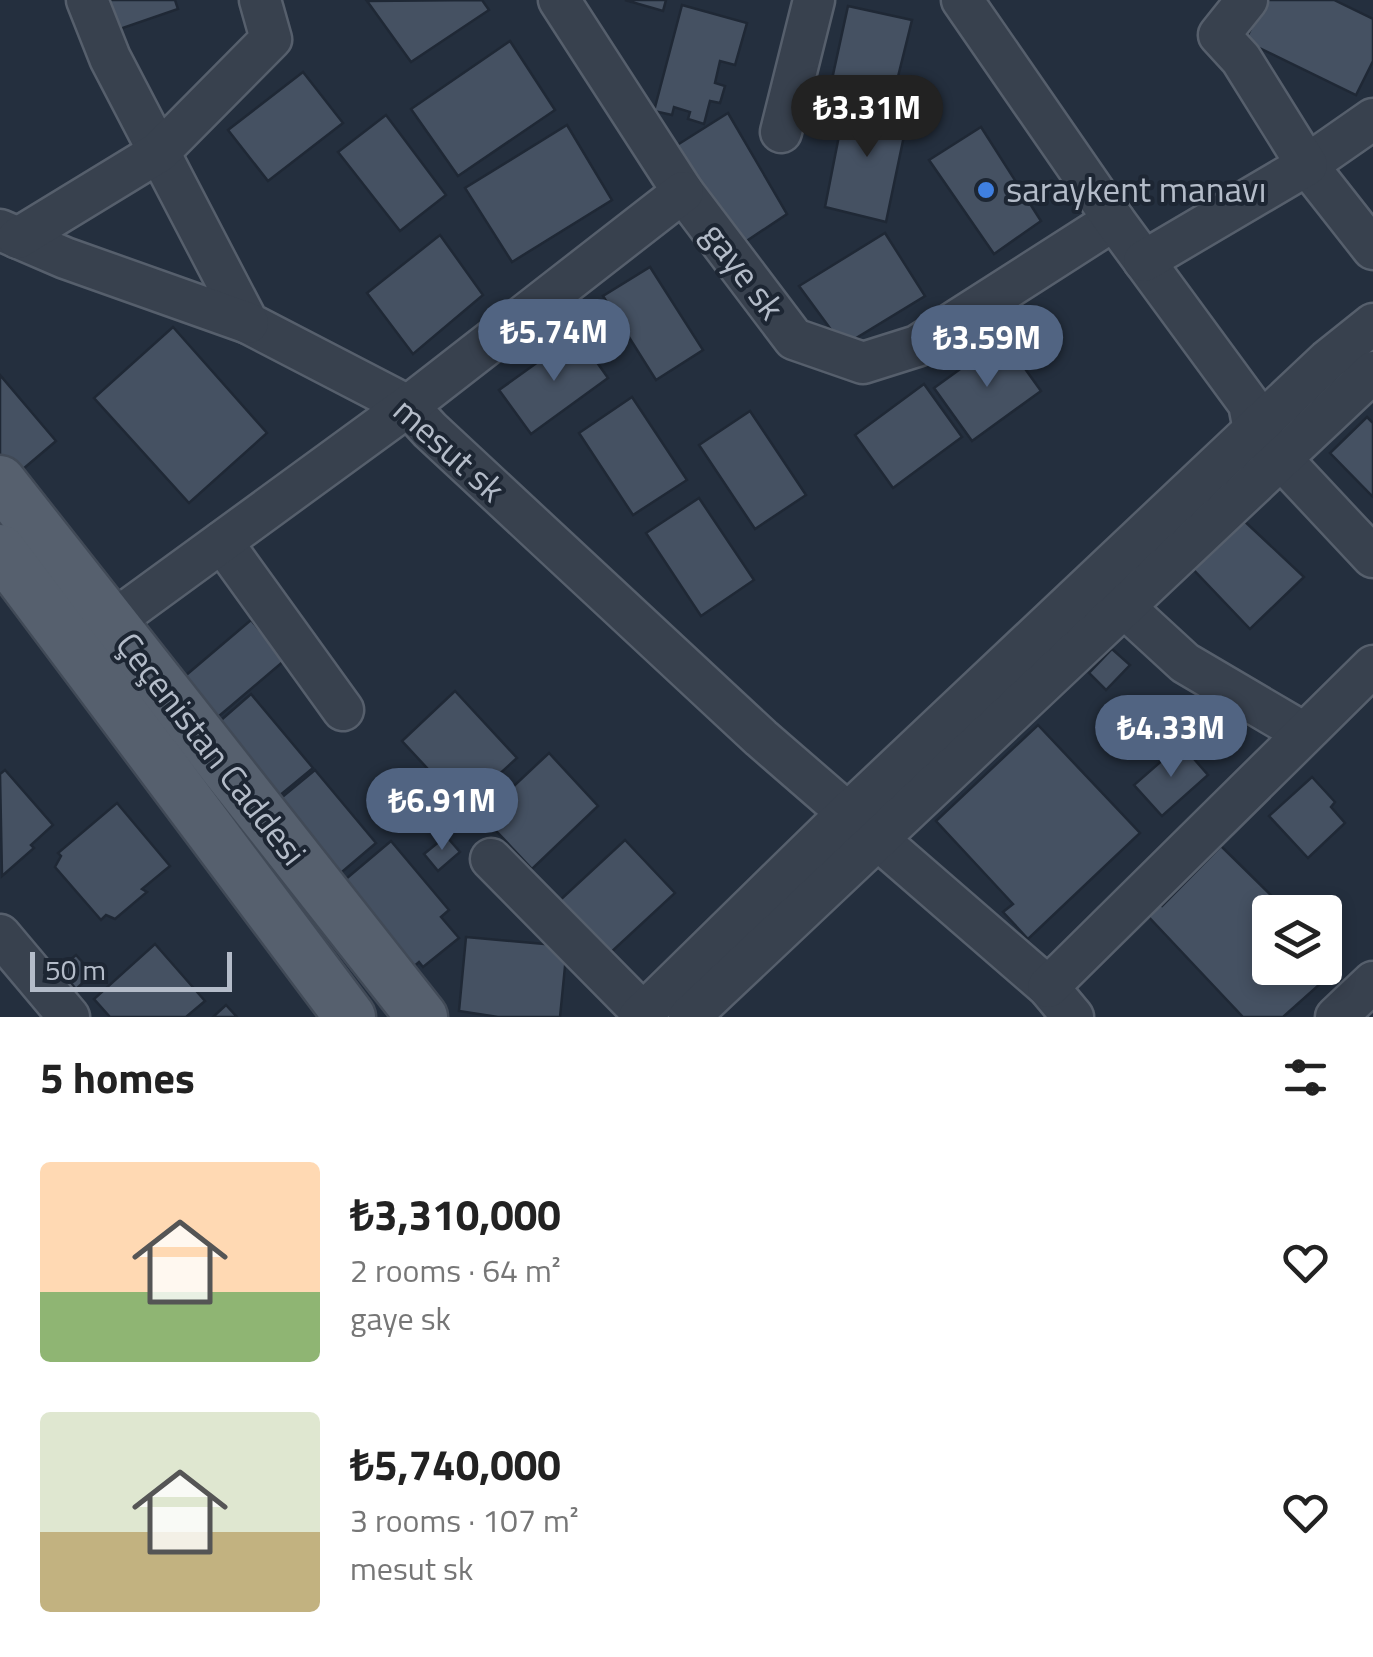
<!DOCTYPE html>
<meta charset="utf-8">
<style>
body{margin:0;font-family:"Titillium Web",sans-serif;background:#f6f6f6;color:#222;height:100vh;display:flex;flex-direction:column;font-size:38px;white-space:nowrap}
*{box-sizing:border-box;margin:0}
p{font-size:32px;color:#767676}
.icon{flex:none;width:55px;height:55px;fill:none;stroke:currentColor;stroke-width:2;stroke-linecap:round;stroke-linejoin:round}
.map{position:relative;height:1017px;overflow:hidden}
.sheet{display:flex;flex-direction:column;background:#fff;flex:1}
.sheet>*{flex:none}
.controls{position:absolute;left:1252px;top:895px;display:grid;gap:20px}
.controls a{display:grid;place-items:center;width:90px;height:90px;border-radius:10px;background:#fff;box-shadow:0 5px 15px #0003;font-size:50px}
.scale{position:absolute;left:30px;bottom:25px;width:202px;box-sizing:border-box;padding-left:10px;border:5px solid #b4bcc9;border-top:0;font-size:28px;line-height:35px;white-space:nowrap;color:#b4bcc9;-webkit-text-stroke:8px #1d2633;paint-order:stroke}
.price{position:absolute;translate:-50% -85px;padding:0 22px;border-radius:35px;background:#516482;color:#fff;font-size:32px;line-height:65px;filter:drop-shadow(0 2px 5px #0008)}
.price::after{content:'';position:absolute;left:50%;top:60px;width:30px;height:22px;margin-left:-15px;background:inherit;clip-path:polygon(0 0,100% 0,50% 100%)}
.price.selected{background:#222;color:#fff}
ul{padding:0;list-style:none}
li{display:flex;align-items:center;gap:30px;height:250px;padding:0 40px}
li span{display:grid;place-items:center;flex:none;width:280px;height:200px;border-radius:10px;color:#555}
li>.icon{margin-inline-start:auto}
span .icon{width:120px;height:120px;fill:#fffc;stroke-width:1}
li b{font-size:42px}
h2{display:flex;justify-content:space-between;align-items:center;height:120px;padding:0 40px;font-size:42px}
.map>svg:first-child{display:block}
</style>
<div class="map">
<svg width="1373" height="1017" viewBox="0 0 1373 1017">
<rect width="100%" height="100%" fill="#242f3e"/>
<g fill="#455162" stroke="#1f2835" stroke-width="2.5">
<path d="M107 0H175L178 9 117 30Z"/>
<path d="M482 0 489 10 411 62 367 1Z"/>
<path d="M625 0H666L663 11Z"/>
<path d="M1265 0H1334L1373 19V61L1356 95 1245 41Z"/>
<path d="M682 5 747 23 735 65 720 61 715 83 725 86 720 103 710 101 704 124 688 119 690 112 674 107 672 115 654 111Z"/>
<path d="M848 6 912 20 892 101 829 93Z"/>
<path d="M510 41 555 110 458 176 411 109Z"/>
<path d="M303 72 343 123 268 181 228 130Z"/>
<path d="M846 100 909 112 886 222 825 207Z"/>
<path d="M728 113 787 214 742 244 674 147Z"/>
<path d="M386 115 446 195 400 231 338 152Z"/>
<path d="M567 125 612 200 512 262 465 188Z"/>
<path d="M981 127 1041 221 994 254 929 160Z"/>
<path d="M885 233 925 296 843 346 799 286Z"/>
<path d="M440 235 483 295 413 354 367 293Z"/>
<path d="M650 267 703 350 656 380 603 296Z"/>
<path d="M173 327 267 433 189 503 94 398Z"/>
<path d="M577 334 608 378 531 434 499 390Z"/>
<path d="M1003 338 1041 391 972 441 934 388Z"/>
<path d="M0 375 56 441 16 475 0 455Z"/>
<path d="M924 384 962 437 893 488 855 435Z"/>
<path d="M632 397 687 480 633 515 579 433Z"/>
<path d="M750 411 806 495 755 529 699 445Z"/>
<path d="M1367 417 1373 423V497L1330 453Z"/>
<path d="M699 498 754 580 701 616 646 533Z"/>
<path d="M1240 517 1304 577 1250 629 1190 566Z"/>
<path d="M251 620 285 660 212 722 178 682Z"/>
<path d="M1112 649 1130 665 1106 690 1089 673Z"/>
<path d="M455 691 517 758 463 807 402 741Z"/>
<path d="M251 694 313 768 273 801 212 728Z"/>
<path d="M1038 725 1140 833 1028 939 1003 912 1013 904 936 821Z"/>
<path d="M1181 744 1208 775 1162 816 1134 785Z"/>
<path d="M549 753 598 806 532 869 482 816Z"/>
<path d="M5 770 53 825 31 845 34 848 2 876 0 774Z"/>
<path d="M315 770 376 843 336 877 275 803Z"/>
<path d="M1312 777 1335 802 1331 807 1345 823 1308 858 1269 816Z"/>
<path d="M117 803 170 866 142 889 147 892 115 919 106 915 101 920 55 867 61 856 58 853Z"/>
<path d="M446 836 460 852 438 871 424 854Z"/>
<path d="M625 840 675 893 608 955 558 902Z"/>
<path d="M391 841 449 910 441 917 459 938 423 967 419 962 405 974 334 889Z"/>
<path d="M1221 846 1283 907 1279 912H1270V968H1308L1306 970 1320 984 1283 1017H1243L1145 913 1153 902 1162 906Z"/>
<path d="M466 937 567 946 560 1017H498L459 1011Z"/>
<path d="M155 944 205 1001 186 1017H110L94 999Z"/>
<path d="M76 955 93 974 76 989 59 969Z"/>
<path d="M226 1005 237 1017H213Z"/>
</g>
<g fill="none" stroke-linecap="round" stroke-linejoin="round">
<defs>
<g id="minor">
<path d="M87 0 110 58 248 323 408 406 430 430 761 738 1048 987 1073 1017"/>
<path d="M559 0 683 192 794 339 863 363 917 346 1114 220"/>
<path d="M962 0 1114 220 1249 404 1254 430 1373 557"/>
<path d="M1373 119 1307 165 1373 249"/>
<path d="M781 132 814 0"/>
<path d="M0 230 65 258 248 323"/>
<path d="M18 238 159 152 271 39 260 0"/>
<path d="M1144 261 1307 165 1241 59 1219 35 1247 0"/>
<path d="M222 542 343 710"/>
<path d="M1123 606 1185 663 1304 733"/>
<path d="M112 622 408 406 683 192"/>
<path d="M491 859 643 1013"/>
<path d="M0 935 69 1017"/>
<path d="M1048 987 1373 666"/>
<path d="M639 1017 832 828 1328 360 1373 324"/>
<path d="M689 1017 1373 372"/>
<path d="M1336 1017 1373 982"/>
</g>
<g id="major">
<path d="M0 481 422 1017"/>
<path d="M0 550 350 1017"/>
</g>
</defs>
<use href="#minor" stroke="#565f6c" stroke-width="45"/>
<use href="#major" stroke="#414a57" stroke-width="55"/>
<use href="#minor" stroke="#38414e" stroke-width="40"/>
<use href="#major" stroke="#56606e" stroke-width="50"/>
</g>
<circle fill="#3f7fe0" stroke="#1d2633" stroke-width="4" cx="986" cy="190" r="10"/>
<g text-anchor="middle" stroke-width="8" stroke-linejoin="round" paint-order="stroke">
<g font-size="35" fill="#b4bcc9" stroke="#1d2633" text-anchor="start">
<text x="1006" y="202">saraykent manavı</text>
</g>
<g font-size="35" fill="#b4bcc9" stroke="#1d2633">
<text transform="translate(743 271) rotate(53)" y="12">gaye sk</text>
<text transform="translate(449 450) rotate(42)" y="12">mesut sk</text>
<text transform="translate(211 749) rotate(52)" y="12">Çeçenistan Caddesi</text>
</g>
</g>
</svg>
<div class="controls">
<a><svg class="icon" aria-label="layers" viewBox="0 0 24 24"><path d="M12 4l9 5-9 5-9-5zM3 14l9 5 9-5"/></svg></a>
</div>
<div class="scale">50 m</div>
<b class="price selected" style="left:867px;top:160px">₺3.31M</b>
<b class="price" style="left:554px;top:384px">₺5.74M</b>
<b class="price" style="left:987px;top:390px">₺3.59M</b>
<b class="price" style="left:1171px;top:780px">₺4.33M</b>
<b class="price" style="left:442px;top:853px">₺6.91M</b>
</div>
<section class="sheet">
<h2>5 homes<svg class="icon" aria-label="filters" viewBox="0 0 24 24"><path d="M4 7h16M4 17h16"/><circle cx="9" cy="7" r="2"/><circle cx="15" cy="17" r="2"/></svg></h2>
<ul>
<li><span style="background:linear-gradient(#ffd9b3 65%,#8fb573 0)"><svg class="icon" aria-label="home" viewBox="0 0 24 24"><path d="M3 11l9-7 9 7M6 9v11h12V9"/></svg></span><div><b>₺3,310,000</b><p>2 rooms · 64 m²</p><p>gaye sk</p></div><svg class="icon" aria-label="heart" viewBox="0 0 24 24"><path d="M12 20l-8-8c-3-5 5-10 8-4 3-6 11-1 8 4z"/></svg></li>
<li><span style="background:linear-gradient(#dfe7d0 60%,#c2b280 0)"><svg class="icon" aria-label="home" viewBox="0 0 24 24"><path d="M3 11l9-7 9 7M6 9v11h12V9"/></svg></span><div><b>₺5,740,000</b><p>3 rooms · 107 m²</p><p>mesut sk</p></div><svg class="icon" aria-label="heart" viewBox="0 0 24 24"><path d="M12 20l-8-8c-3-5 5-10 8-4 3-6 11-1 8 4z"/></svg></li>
</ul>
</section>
